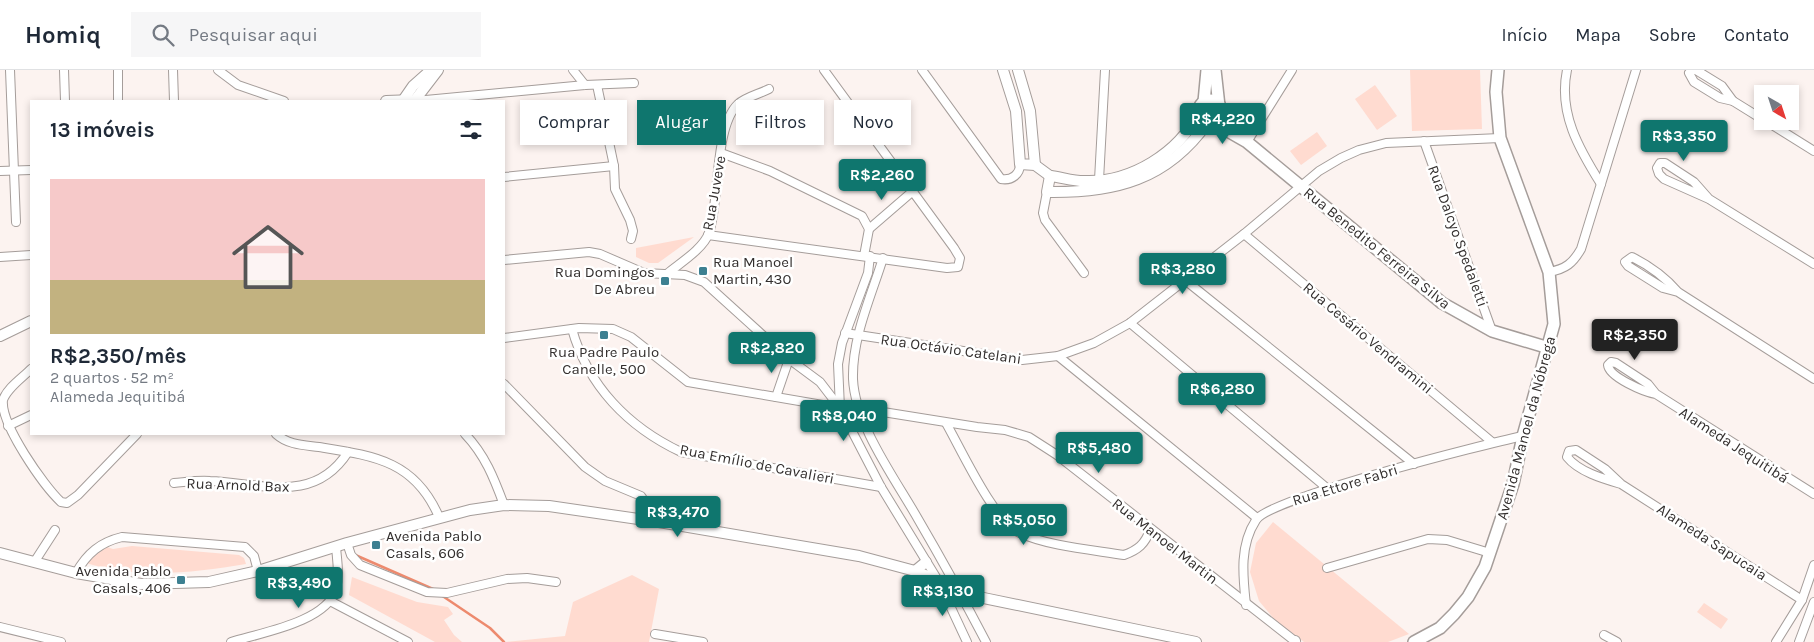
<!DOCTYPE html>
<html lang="pt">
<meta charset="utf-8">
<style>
body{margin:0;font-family:Karla,sans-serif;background:#f6f6f7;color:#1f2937;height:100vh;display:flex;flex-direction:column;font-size:19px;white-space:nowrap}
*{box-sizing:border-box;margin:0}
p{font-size:16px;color:#747a83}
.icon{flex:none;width:28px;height:28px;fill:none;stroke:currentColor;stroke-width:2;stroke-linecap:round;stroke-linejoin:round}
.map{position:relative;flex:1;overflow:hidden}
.side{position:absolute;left:30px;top:30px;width:475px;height:335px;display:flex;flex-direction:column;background:#fff;border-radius:0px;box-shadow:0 2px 8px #0003}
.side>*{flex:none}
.guide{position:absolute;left:520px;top:30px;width:475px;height:45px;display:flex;gap:10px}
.needle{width:32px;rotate:141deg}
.fabs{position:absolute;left:1754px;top:15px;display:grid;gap:10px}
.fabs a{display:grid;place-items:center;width:45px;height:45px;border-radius:0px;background:#fff;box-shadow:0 2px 8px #0003;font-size:25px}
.price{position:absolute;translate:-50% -42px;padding:0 11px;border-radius:5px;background:#0f766e;color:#fff;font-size:16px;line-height:32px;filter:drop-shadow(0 1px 2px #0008)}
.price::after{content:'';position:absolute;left:50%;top:30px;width:15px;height:11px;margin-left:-8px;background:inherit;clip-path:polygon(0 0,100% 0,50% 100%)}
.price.current{background:#222;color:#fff}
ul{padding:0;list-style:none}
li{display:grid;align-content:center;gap:10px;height:265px;padding:0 20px}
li+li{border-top:1px solid #e0e1e3}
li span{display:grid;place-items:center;height:155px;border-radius:0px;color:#555}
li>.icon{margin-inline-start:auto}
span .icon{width:90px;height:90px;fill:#fffc;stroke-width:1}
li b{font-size:21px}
h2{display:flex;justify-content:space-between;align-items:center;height:60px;padding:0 20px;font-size:21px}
.chip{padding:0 18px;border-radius:0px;background:#fff;box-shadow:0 2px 8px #0003;font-size:18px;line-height:45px}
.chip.current{background:#0f766e;color:#fff}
header{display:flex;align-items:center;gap:30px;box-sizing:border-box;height:70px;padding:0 25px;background:#fff;border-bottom:1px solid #e0e1e3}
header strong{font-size:24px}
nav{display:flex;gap:28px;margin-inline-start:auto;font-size:18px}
.search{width:350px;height:45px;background:#f6f6f7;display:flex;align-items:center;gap:12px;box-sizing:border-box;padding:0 18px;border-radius:0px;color:#747a83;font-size:19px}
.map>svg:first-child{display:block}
</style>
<header>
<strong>Homiq</strong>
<div class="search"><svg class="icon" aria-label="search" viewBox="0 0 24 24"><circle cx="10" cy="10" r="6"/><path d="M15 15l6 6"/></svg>Pesquisar aqui</div>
<nav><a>Início</a><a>Mapa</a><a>Sobre</a><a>Contato</a></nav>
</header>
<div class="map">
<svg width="1814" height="572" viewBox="0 0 1814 572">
<rect width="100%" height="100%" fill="#fcf3f0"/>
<g fill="#ffdbd0">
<path d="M1410 0H1480L1482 59 1412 61Z"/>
<path d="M1375 15 1397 46 1377 60 1355 29Z"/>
<path d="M1317 62 1327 76 1301 95 1290 81Z"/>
<path d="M694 167 658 193H649L636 187V178Z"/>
<path d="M1273 452 1409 564 1388 572H1304L1274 549 1259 531 1250 502 1256 473Z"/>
<path d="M104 476 113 479 132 476 239 485 244 488 246 494C193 503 138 509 86 493Z"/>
<path d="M632 505 659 519 649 572H505L565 566 573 532Z"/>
<path d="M352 507 417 532 448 537 453 544 444 550 454 565 462 572H435L349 525Z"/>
<path d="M1704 533 1728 549 1721 559 1697 542Z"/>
</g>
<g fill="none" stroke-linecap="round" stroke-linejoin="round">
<g stroke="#ed8a6e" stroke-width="2.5">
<path d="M353 484 433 519"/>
<path d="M441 525 490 558 504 572"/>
</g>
<defs>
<g id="minor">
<path d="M10 0 16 152"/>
<path d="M64 0 65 31"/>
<path d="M173 0 174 31"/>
<path d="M218 0 238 15 284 31"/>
<path d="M573 0 585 15"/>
<path d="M922 0 1001 109C1012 111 1020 104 1020 94"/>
<path d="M1567 0C1558 43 1579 79 1601 114"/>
<path d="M1693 0 1689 3 1694 12 1720 28 1733 31 1762 49"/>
<path d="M1696 0 1722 16 1733 31"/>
<path d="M597 15 614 96 615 119 630 150 633 161 631 169"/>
<path d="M118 31V0"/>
<path d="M415 31 585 15 634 13"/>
<path d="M1766 51 1814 81"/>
<path d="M1424 71 1492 261"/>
<path d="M1247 72 1292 0"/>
<path d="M721 83 770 101 862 146 869 159 864 186"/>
<path d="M0 101 31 100"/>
<path d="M504 107 614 96"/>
<path d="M1099 110 1105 0"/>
<path d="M1047 122 1043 143 1045 150 1084 203"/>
<path d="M1709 129 1694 112 1665 93H1660L1657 98 1659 104 1664 109 1709 129 1814 194"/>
<path d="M869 159 913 121"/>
<path d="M1244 164 1492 372"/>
<path d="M708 165 947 198 958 197 960 188 954 178 824 0"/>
<path d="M870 186 868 203 842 273 838 294 840 338 881 417 939 512 967 572"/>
<path d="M0 187 31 185"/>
<path d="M883 188C871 227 852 267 853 309 855 355 896 410 918 449 942 490 964 530 986 572"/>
<path d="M504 190 589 182 600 184 644 203 685 205 704 212 789 289 820 312 840 338"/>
<path d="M1549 202C1566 199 1573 193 1581 179L1636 0"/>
<path d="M668 203C680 193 703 179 709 163 720 130 714 57 738 34 746 27 759 24 769 19"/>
<path d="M1185 210 1414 394"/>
<path d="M1678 222 1663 218 1628 196 1625 192 1632 187C1650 196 1665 207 1678 222L1814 309"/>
<path d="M1130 253 1328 419"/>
<path d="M572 259C588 316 628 357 681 382L881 417"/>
<path d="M845 263 1022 290 1058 286 1094 273 1130 253 1244 164 1319 101 1341 88 1359 80 1386 73 1500 68"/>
<path d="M504 268 579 258 613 259 631 267 688 312 840 338H858L977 357 1005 360 1029 367 1057 385 1296 572"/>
<path d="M1058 286 1257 448"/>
<path d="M31 299C22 308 7 318 3 330 0 354 44 416 61 432L67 433 78 425 137 364"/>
<path d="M504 314 585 397 605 411 641 426 659 452"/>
<path d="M1656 324 1648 314 1616 293 1611 292 1608 295C1609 307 1644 322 1656 324L1814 424"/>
<path d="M776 327 789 289"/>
<path d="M946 353C961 379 994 452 1020 463 1047 476 1094 480 1124 485 1138 480 1145 474 1150 460"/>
<path d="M8 356 31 345"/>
<path d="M276 364C288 375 304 375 319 377 375 386 415 391 439 447"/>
<path d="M465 364C485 385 494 408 504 435"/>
<path d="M174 413C186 412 198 410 210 411 261 413 314 435 348 382"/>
<path d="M1621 414C1604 409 1579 402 1567 387L1569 381 1576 380 1605 399 1621 414 1802 530"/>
<path d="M347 473 351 485 360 495 427 522 447 523 507 509 527 508 556 512"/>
<path d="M35 491 55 460"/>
<path d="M1327 498 1428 469 1447 470 1490 483"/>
<path d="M76 503C87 483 101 472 122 467L245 477 254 486 258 501"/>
<path d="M330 531 408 572"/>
<path d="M1246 535C1243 507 1239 476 1256 450 1270 428 1486 374 1523 366"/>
<path d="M0 557 61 572"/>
<path d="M655 564 703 572"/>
<path d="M1604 565 1617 572"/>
<path d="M231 572C260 563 327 552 336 519 340 506 337 490 336 477"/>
<path d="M1776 572 1802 530 1814 495"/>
<path d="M1799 572 1814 532"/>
</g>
<g id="tertiary">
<path d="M1003 0 1016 41 1020 94 1035 95 1050 106"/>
<path d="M1018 0 1030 41 1035 95"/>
<path d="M404 29 413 16 431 0"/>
<path d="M386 31 415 30 438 0"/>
<path d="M1050 106 1047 122C1115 123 1167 110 1208 52"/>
<path d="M1050 106C1061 107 1072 111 1084 111 1131 113 1179 83 1199 42"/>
<path d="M0 266 31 251"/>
<path d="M0 483 76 503 141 514 209 512 258 501 347 473 470 440 504 435 549 436 659 452 859 486 915 501 979 527 1196 572"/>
<path d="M915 501 926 492"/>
<path d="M1295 571V572"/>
</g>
<g id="secondary">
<path d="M1215 0 1219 36"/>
<circle cx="1210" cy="41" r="11"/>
<path d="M1204 32 1207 0"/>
<path d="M1221 44 1237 59 1244 68"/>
<path d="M1212 52 1247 72 1442 233 1492 261 1549 278"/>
<path d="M1414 572 1440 558 1454 544 1468 527 1485 497 1513 414 1523 366 1554 254 1549 202 1500 68 1496 22 1498 0"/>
</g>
</defs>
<use href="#minor" stroke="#a59d9a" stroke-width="10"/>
<use href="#tertiary" stroke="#a59d9a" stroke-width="12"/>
<use href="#secondary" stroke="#a59d9a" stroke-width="14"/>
<use href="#minor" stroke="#fff" stroke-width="8"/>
<use href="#tertiary" stroke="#fff" stroke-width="10"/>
<use href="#secondary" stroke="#fff" stroke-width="11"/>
</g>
<g fill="#3d8091" stroke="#fff" stroke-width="2">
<rect x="698" y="196" width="10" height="10" rx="2.5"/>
<rect x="660" y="206" width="10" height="10" rx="2.5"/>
<rect x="599" y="260" width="10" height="10" rx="2.5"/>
<rect x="371" y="470" width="10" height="10" rx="2.5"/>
<rect x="176" y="505" width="10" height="10" rx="2.5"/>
</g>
<g text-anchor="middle" stroke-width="5" stroke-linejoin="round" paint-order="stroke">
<g font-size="15" fill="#332f2e" stroke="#fff">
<text transform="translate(714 123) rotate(-80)" y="5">Rua Juveve</text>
<text transform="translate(1458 166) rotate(70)" y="5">Rua Dalcyo Spedaletti</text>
<text transform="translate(1377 178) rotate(39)" y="5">Rua Benedito Ferreira Silva</text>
<text transform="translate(1368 268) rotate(40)" y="5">Rua Cesário Vendramini</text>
<text transform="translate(951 279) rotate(8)" y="5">Rua Octávio Catelani</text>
<text transform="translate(1526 358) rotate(-75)" y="5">Avenida Manoel da Nóbrega</text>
<text transform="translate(1734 375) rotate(33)" y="5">Alameda Jequitibá</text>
<text transform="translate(757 394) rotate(11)" y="5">Rua Emílio de Cavalieri</text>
<text transform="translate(238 415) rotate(2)" y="5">Rua Arnold Bax</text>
<text transform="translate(1345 415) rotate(-17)" y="5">Rua Ettore Fabri</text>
<text transform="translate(1165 471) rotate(38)" y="5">Rua Manoel Martin</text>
<text transform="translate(1712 472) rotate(33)" y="5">Alameda Sapucaia</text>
</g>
<g font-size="15" fill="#332f2e" stroke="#fff" text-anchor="start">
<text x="713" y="197">Rua Manoel<tspan x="713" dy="17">Martin, 430</tspan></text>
<text x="655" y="207" text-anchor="end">Rua Domingos<tspan x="655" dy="17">De Abreu</tspan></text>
<text x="604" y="287" text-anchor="middle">Rua Padre Paulo<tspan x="604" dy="17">Canelle, 500</tspan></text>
<text x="386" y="471">Avenida Pablo<tspan x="386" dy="17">Casals, 606</tspan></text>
<text x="171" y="506" text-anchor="end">Avenida Pablo<tspan x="171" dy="17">Casals, 406</tspan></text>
</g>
</g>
</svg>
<div class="fabs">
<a><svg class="needle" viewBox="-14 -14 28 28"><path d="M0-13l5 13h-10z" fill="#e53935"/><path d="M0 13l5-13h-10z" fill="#747a83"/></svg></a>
</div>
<b class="price" style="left:1223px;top:75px">R$4,220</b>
<b class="price" style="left:1684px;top:92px">R$3,350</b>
<b class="price" style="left:882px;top:131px">R$2,260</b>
<b class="price" style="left:1183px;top:225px">R$3,280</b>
<b class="price current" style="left:1635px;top:291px">R$2,350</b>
<b class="price" style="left:772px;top:304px">R$2,820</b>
<b class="price" style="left:1222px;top:345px">R$6,280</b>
<b class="price" style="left:844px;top:372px">R$8,040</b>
<b class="price" style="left:1099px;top:404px">R$5,480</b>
<b class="price" style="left:678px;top:468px">R$3,470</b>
<b class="price" style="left:1024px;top:476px">R$5,050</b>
<b class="price" style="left:299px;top:539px">R$3,490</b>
<b class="price" style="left:943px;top:547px">R$3,130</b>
<div class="guide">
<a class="chip">Comprar</a>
<a class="chip current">Alugar</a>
<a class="chip">Filtros</a>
<a class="chip">Novo</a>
</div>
<section class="side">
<h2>13 imóveis<svg class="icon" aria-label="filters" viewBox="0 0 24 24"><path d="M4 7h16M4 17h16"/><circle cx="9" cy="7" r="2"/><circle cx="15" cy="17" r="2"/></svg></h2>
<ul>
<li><span style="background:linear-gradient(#f6c9c9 65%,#c2b280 0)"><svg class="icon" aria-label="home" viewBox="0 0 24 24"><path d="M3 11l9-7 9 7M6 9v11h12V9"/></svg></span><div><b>R$2,350/mês</b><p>2 quartos · 52 m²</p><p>Alameda Jequitibá</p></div></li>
</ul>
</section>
</div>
